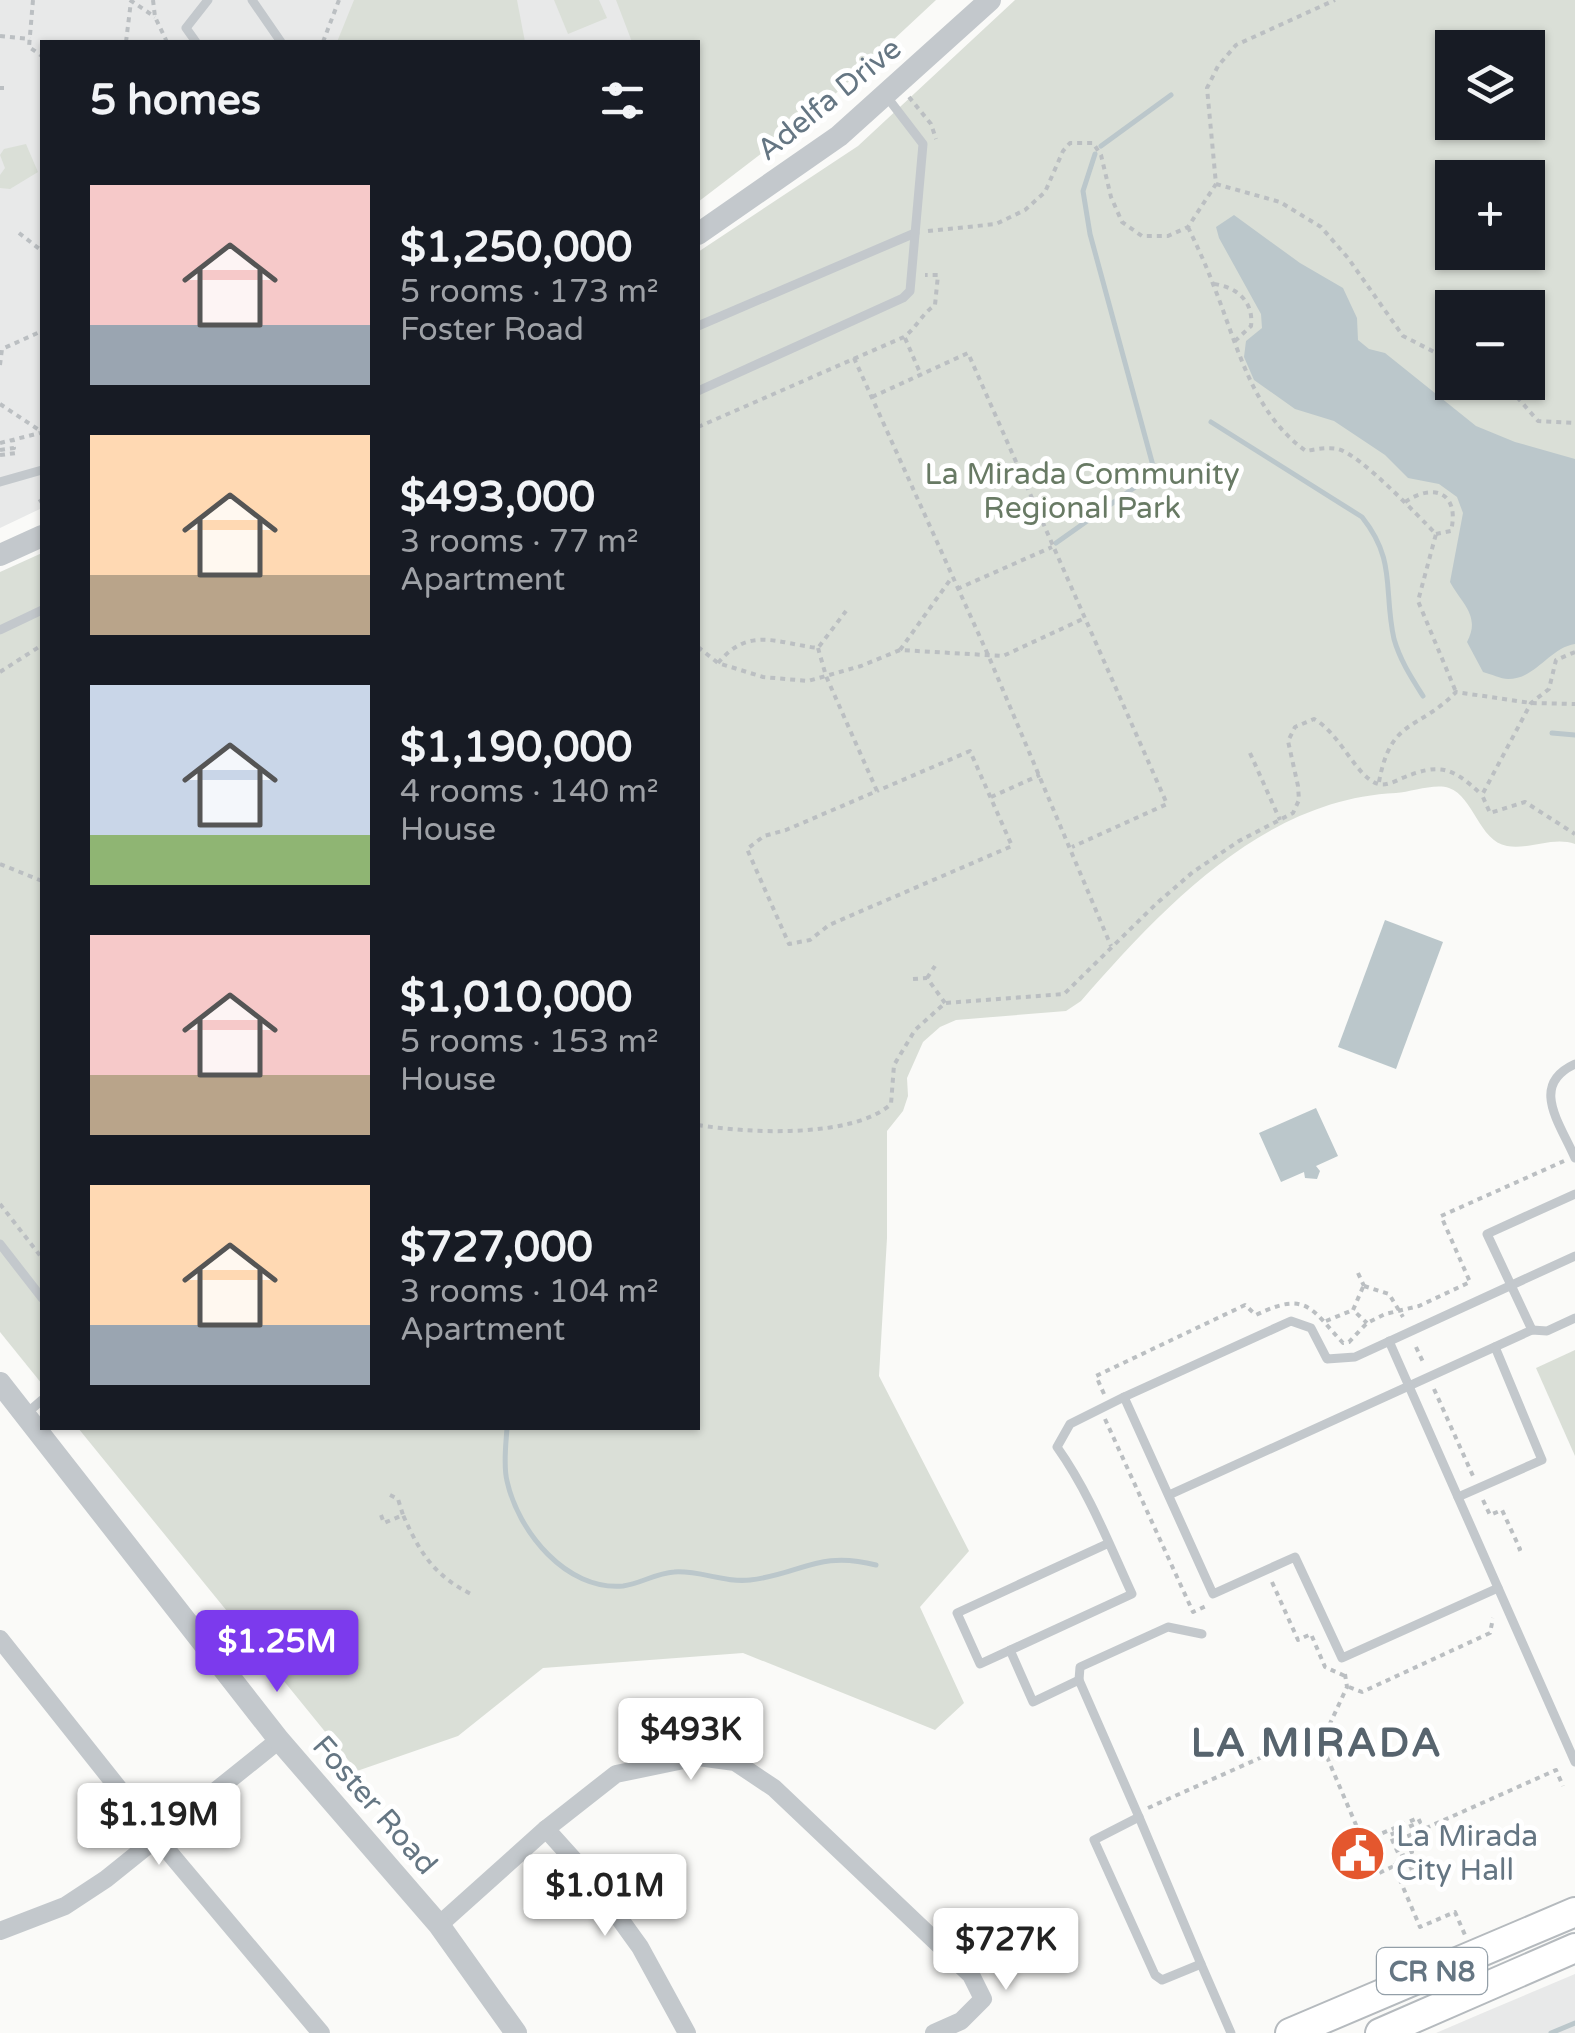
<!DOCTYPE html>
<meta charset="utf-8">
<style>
body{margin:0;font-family:"Varela Round",sans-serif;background:#242831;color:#f1f3f6;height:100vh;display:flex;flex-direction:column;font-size:38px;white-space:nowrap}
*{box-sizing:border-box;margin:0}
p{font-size:32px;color:#9ea1a6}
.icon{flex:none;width:55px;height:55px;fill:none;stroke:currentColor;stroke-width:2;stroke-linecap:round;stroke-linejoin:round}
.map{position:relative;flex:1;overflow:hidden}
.sheet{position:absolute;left:40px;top:40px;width:660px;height:1390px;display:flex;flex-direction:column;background:#171b24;border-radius:0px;box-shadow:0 2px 8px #0004}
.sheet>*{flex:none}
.fabs{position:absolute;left:1435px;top:30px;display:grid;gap:20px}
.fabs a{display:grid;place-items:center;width:110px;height:110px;border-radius:0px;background:#171b24;box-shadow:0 2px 8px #0004;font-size:50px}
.price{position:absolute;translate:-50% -85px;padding:0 22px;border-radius:10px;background:#fff;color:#222;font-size:32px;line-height:65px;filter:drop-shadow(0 2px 5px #0008)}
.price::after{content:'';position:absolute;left:50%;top:60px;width:30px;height:22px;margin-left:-15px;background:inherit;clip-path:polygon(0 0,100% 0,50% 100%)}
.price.on{background:#7c3aed;color:#fff}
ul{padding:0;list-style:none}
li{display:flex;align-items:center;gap:30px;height:250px;padding:0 50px}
li span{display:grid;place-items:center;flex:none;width:280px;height:200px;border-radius:0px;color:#555}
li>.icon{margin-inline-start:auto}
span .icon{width:120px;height:120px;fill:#fffc;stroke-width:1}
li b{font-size:42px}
h2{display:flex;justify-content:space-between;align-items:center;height:120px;padding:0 50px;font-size:42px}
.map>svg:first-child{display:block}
</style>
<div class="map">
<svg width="1575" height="2033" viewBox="0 0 1575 2033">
<rect width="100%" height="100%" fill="#fafaf8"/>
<g fill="#e8e9e9">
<path d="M0 0H622L640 42H42V508L0 528Z"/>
<path d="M1575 1974V2033H1436L1485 2012Z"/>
</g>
<g fill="#dadfd7" fill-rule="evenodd">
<path d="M354 0H517L525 42H337Z"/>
<path d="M554 0H599L607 18 568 34Z"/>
<path d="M616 0H936L818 110 698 202V42H632Z"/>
<path d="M1015 0H1575V844C1553 836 1529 850 1507 846 1479 841 1474 797 1449 788 1435 783 1411 792 1396 793 1264 799 1163 907 1081 1001L1066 1011 956 1020 940 1027 923 1042 907 1078 908 1096 903 1111 887 1131V1238L879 1376 969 1551 920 1607 964 1703 935 1730 743 1653 543 1668 458 1736 357 1771 78 1428H698V252L858 146ZM1452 48H1528V122H1452ZM1452 178H1528V252H1452ZM1452 308H1528V382H1452Z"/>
<path d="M26 144 38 172 10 189 0 188V175L5 168 0 155 4 149Z"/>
<path d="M42 553V1384L0 1332V572Z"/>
<path d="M1575 1350V1456L1536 1368Z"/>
</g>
<g fill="#bbc7cb">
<path d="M1234 215 1300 263 1343 288 1357 318 1358 340 1369 349 1385 353 1476 426 1515 442 1575 459V644C1549 648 1536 679 1508 679 1501 679 1491 674 1483 672L1467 642C1481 616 1462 604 1450 582L1463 513 1457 497 1439 484 1408 478 1385 455 1334 421 1295 409 1254 380 1244 357 1246 341 1262 328 1261 314 1219 238 1216 227Z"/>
<path d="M1385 920 1443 942 1396 1069 1338 1047Z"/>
<path d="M1316 1108 1338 1156 1316 1166 1320 1171 1317 1179 1305 1178 1304 1172 1281 1182 1259 1133Z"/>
</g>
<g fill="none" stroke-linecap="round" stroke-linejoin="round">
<g stroke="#bbc7cb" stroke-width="5">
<path d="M1101 146 1171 95"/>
<path d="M1211 422 1362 517C1397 561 1383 590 1394 639 1400 660 1411 677 1423 696"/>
<path d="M1056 543 1155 473 1090 234 1083 191 1095 154"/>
<path d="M1552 733 1575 735"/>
<path d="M507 1428C506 1444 503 1465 507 1481 518 1531 566 1591 623 1586 640 1584 656 1573 674 1572 699 1570 725 1583 750 1580 802 1574 818 1550 876 1565"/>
<path d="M1551 2033 1575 2023"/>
</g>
<defs>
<g id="primary">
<path d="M1290 2033 1575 1912"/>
<path d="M1380 2033 1575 1948"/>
</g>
</defs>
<use href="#primary" stroke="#b5babe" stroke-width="32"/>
<g stroke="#bbbfc2" stroke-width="4" stroke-dasharray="5 5" stroke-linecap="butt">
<path d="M33 0 29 47 42 56"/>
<path d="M130 0 155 17"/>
<path d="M153 0 155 17 167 42"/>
<path d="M0 36 30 39"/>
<path d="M126 42 131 1"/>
<path d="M323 42 339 0"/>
<path d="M0 88H4"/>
<path d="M909 97 931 124 936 139"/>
<path d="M1216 184 1280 202 1321 227 1348 258 1403 336 1452 361"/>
<path d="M1188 227C1197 246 1206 265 1213 284 1237 343 1251 412 1306 451 1317 449 1328 447 1338 449 1361 455 1417 515 1436 534L1418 601 1456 692"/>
<path d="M928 231 996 224 1025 210 1045 192 1063 151 1070 143H1093L1101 155 1111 197 1122 222 1142 236H1168L1188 227 1216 184 1207 88 1218 66 1236 45 1335 0"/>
<path d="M19 233 42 251"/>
<path d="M1214 284C1237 287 1254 302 1251 326L1234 342"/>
<path d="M905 338 921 375"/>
<path d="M854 358 989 657 1111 946"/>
<path d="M0 365 2 349 42 331"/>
<path d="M1504 382 1538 421 1575 423"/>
<path d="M872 397 968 353 1167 804 1072 847"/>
<path d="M0 404 42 432"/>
<path d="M698 427 904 337C917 327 921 315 935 305L938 275H925"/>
<path d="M0 443 40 433"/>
<path d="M0 450 14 448 13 441"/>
<path d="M0 455 17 453"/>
<path d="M39 502 42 500"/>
<path d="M1405 502C1434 482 1460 493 1451 531L1436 534"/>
<path d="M42 505V510"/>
<path d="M957 589 1052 547"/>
<path d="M698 647 718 663 763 677 808 681 861 666 900 650 1003 656 1085 618"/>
<path d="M818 648 826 676 877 791 786 830 764 836 747 849 789 944 810 940 829 925 1012 846 970 751 877 791"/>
<path d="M900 650 950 580"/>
<path d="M1575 652 1556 660 1549 689 1531 703 1482 795 1490 813 1525 802 1575 834"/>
<path d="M718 663C749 626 776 643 818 648L846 611"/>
<path d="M0 672 42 645"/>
<path d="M1250 753 1280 820"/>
<path d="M1379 782C1391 717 1417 732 1456 692L1531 703 1575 704"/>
<path d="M991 797 1040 775"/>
<path d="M0 864 42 881"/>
<path d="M927 978 935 966"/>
<path d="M913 979 927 978 945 1003"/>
<path d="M698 1125C747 1133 852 1139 891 1104L894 1065 915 1030 945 1003 1064 994 1157 903 1193 872 1239 841 1293 813 1299 800 1298 786 1288 741 1295 727 1314 719C1340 733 1356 777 1378 784 1385 786 1394 782 1400 779 1440 762 1452 767 1482 795"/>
<path d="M0 1204 42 1258"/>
<path d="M1358 1273 1364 1286"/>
<path d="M1364 1286 1389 1294 1403 1317"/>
<path d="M1363 1287 1353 1310 1367 1323"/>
<path d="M1326 1321 1353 1310"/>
<path d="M1416 1347 1424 1364"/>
<path d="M1434 1389 1473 1476"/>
<path d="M1104 1394 1096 1376 1245 1305 1256 1315C1307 1290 1311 1309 1343 1343L1349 1342 1367 1323 1385 1314 1419 1306 1470 1282 1441 1216 1564 1161"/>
<path d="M1105 1419 1193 1612 1206 1606"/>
<path d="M390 1495 398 1499 403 1515"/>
<path d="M1483 1500 1490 1515 1502 1510 1520 1549 1515 1551"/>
<path d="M381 1515 384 1523 403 1515C420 1553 434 1576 473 1595"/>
<path d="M1272 1582 1298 1640 1311 1634 1325 1667 1345 1676"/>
<path d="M1345 1674 1347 1687 1321 1743 1377 1874 1394 1866 1420 1927 1455 1912 1465 1935"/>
<path d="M1349 1687 1362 1692 1490 1633 1493 1618"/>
<path d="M1148 1808 1280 1749 1321 1743"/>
<path d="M1364 1841 1418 1818 1420 1822 1390 1835 1400 1857"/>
<path d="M1395 1865 1400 1857 1412 1852 1406 1837 1556 1770 1563 1786"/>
<path d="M1400 1873 1423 1863"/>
</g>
<g stroke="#c3c8cc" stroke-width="9">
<path d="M252 0 281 42"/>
<path d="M196 42 186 28 208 0"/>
<path d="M698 326 915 233"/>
<path d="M698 391 903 298 910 291 923 144 887 97"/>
<path d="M0 482 42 470"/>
<path d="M0 630 42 610"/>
<path d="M1575 1064C1529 1085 1560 1123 1575 1158"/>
<path d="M0 1244 42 1298"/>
<path d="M1532 1330 1487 1234 1575 1194"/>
<path d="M1389 1341 1575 1762"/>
<path d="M27 1413 42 1400"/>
<path d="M1169 1495 1532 1330 1547 1331 1575 1318"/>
<path d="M1458 1497 1542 1460 1495 1347"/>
<path d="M1109 1543 957 1613 980 1664 1132 1594C1109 1544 1089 1492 1057 1447L1070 1424 1124 1397"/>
<path d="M1498 1588 1342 1658 1295 1557 1213 1594 1124 1397 1291 1321 1311 1328 1327 1359 1355 1357 1575 1256"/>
<path d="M1010 1650 1033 1702 1079 1680 1139 1817"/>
<path d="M1079 1680 1080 1667 1168 1627 1202 1634"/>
<path d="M1139 1817 1201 1964 1162 1980 1155 1975 1094 1840Z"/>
<path d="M1201 1964 1231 2033"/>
</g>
<g stroke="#c3c8cc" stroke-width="18">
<path d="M0 1639 173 1857 321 2033"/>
<path d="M546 1829 591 1879 640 1947 687 2033"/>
<path d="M439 1925 546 1829 616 1774 698 1757 735 1762 774 1788 971 1975 983 1999 961 2021 934 2033"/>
<path d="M0 1931 65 1906 106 1879 279 1740"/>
</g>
<g stroke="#c3c8cc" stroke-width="22">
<path d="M698 234 839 136 990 0"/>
<path d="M0 555 42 536"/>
<path d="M0 1383 279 1740 439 1925 516 2033"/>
</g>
<use href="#primary" stroke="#fff" stroke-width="28"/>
</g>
<defs>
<symbol id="civic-disc" viewBox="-11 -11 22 22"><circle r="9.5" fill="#e4572e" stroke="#fff"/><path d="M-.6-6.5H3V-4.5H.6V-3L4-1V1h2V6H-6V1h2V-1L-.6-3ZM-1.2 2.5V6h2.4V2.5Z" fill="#fff"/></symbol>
</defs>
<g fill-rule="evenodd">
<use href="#civic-disc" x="1326" y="1822" width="63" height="63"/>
</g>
<g text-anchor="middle" stroke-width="10" stroke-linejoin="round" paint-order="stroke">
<rect fill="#fff" stroke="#939fa8" stroke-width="2.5" x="1377" y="1948" width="110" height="46" rx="8"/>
<g font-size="28" font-weight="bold" fill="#657683">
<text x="1432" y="1981">CR N8</text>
</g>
<g font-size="30" fill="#657683" stroke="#fff">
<text transform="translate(829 99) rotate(-39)" y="10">Adelfa Drive</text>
<text transform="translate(375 1805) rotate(49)" y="10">Foster Road</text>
</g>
<g font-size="30" fill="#687a64" stroke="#fff">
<text x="1082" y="484">La Mirada Community<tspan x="1082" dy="34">Regional Park</tspan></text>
</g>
<g font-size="30" fill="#657683" stroke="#fff" text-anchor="start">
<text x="1396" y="1846">La Mirada<tspan x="1396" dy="34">City Hall</tspan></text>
</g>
<g font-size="40" font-weight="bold" letter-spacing="2.5" fill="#57646e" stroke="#fff">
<text x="1317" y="1756">LA MIRADA</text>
</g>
</g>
</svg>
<div class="fabs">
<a><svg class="icon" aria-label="layers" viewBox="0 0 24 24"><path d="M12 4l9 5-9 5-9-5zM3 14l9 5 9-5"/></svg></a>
<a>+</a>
<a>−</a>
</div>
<b class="price on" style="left:277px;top:1695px">$1.25M</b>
<b class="price" style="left:691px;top:1783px">$493K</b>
<b class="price" style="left:159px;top:1868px">$1.19M</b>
<b class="price" style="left:605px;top:1939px">$1.01M</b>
<b class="price" style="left:1006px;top:1993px">$727K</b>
<section class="sheet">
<h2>5 homes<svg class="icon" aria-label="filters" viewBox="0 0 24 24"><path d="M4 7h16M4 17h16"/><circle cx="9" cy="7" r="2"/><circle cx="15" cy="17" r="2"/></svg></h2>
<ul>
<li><span style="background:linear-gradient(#f6c9c9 70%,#9aa5b1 0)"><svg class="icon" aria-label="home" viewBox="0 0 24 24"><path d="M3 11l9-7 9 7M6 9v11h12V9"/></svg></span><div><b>$1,250,000</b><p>5 rooms · 173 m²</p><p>Foster Road</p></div></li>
<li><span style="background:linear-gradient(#ffd9b3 70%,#b9a48a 0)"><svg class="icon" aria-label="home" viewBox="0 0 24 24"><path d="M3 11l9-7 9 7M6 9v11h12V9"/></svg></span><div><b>$493,000</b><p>3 rooms · 77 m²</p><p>Apartment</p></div></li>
<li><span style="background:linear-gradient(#c9d6e8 75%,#8fb573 0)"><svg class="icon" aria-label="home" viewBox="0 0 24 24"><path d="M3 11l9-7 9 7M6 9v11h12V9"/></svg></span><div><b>$1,190,000</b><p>4 rooms · 140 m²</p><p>House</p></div></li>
<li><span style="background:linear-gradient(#f6c9c9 70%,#b9a48a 0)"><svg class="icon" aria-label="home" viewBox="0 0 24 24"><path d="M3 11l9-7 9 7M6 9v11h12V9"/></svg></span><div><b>$1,010,000</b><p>5 rooms · 153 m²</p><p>House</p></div></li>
<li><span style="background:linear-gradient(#ffd9b3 70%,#9aa5b1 0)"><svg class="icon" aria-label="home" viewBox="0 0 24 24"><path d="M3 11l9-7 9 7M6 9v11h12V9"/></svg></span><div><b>$727,000</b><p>3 rooms · 104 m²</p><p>Apartment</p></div></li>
</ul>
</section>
</div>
